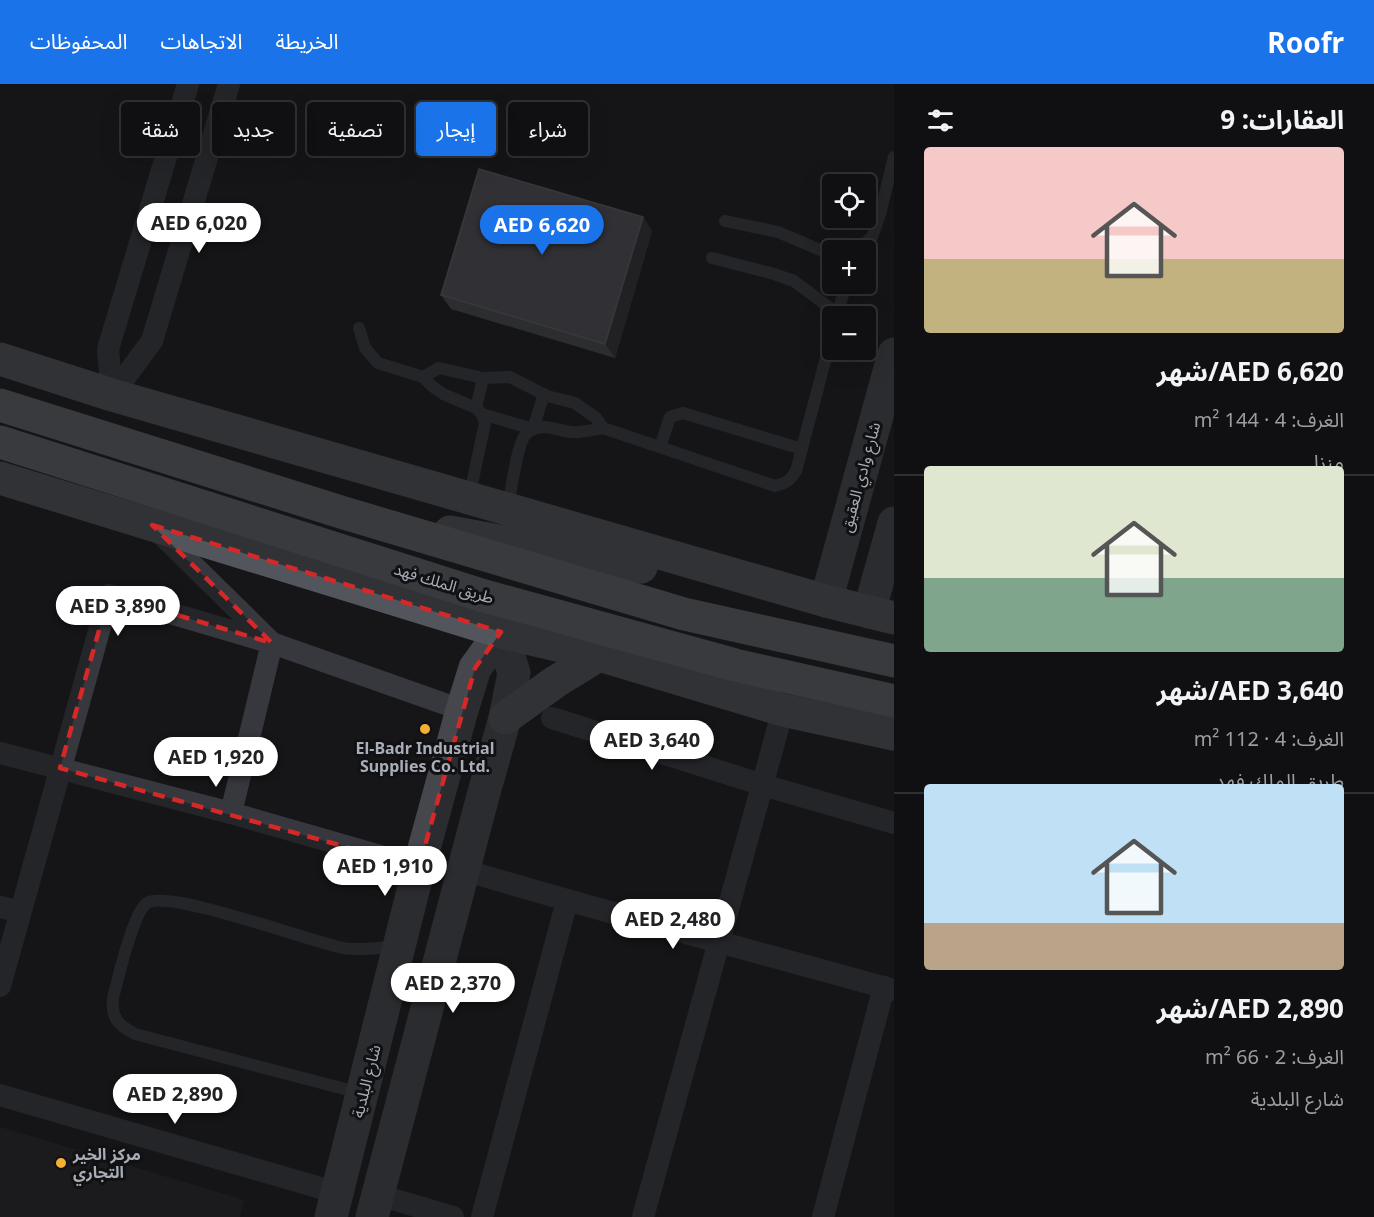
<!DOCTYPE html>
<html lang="ar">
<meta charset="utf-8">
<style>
body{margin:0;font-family:"Noto Sans","Noto Sans Arabic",sans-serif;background:#1e1e20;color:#f1f3f6;direction:rtl;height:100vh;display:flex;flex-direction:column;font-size:22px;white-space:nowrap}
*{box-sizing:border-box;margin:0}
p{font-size:20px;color:#9c9d9f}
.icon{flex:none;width:33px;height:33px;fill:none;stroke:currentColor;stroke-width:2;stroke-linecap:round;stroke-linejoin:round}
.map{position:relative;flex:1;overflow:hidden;direction:ltr}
.panel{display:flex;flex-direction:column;background:#101012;width:480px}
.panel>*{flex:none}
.guide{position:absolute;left:18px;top:18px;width:570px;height:54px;direction:rtl;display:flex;gap:12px}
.controls{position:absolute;left:822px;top:90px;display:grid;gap:12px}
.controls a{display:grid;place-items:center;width:54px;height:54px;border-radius:6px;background:#101012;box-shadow:0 6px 24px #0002,0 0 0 2px #303032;font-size:30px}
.price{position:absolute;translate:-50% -51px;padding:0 14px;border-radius:21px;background:#fff;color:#222;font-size:20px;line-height:39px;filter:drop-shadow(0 2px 3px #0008)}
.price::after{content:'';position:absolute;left:50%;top:36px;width:18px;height:14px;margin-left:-9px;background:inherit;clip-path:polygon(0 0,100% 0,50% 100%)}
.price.current{background:#1a73e8;color:#fff}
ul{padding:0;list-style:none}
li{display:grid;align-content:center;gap:12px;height:318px;padding:0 30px}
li+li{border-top:2px solid #303032}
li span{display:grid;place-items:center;height:186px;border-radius:6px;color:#555}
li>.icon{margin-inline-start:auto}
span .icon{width:108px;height:108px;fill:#fffc;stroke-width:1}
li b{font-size:26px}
h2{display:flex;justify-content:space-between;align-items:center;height:72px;padding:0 30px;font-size:26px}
.pill{padding:0 21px;border-radius:6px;background:#101012;box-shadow:0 6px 24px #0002,0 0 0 2px #303032;font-size:21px;line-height:54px}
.pill.current{background:#1a73e8;color:#fff}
header{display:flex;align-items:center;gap:36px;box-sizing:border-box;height:84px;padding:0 30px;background:#1a73e8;color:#fff}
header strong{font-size:28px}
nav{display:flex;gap:33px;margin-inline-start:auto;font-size:21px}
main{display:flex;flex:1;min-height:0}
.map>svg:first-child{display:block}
</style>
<header>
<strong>Roofr</strong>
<nav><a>الخريطة</a><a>الاتجاهات</a><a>المحفوظات</a></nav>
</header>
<main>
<section class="panel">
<h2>العقارات: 9<svg class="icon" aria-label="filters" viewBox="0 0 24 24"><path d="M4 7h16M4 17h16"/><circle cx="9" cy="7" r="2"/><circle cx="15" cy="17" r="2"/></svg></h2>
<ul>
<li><span style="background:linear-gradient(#f6c9c9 60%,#c2b280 0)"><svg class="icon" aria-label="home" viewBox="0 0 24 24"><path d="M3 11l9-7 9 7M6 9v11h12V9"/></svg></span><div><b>AED 6,620/شهر</b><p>الغرف: 4 · 144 m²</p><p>منزل</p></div></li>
<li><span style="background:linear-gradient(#dfe7d0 60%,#7fa58c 0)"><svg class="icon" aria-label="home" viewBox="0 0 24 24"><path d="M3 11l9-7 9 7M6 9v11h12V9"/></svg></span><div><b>AED 3,640/شهر</b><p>الغرف: 4 · 112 m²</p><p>طريق الملك فهد</p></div></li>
<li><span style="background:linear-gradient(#bfe0f5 75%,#b9a48a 0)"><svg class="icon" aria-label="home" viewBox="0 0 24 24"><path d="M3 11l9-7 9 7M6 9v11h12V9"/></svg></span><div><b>AED 2,890/شهر</b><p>الغرف: 2 · 66 m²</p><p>شارع البلدية</p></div></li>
</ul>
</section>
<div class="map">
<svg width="894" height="1133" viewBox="0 0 894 1133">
<rect width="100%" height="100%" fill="#161618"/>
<path fill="#222225" d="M0 1043 244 1116 240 1133H0Z"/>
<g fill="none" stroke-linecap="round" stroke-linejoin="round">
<g stroke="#37383d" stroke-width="12">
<path d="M725 137 778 148 832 171"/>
<path d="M858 166 872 153 880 130 894 73"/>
<path d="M712 174 774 190 794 197 838 230"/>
<path d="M837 232 846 200"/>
<path d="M359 244 365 264 378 279 423 293 432 302 443 310 476 324 482 330 485 339 469 414"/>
<path d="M423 293 439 284 483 294 510 293 547 312 575 319 596 334 603 344"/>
<path d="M476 324 483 294"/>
<path d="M482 330 533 345"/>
<path d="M533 345 544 310"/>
<path d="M660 363 670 333 683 329 802 365"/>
<path d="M508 423C511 408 517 359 526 350 530 346 538 343 543 343 552 343 562 347 571 348 582 349 592 346 603 344L775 402C786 399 790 397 796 387L832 251"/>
<path d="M360 1009 135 950C118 941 111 934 113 914 118 895 133 828 147 819 169 805 311 858 343 864 356 867 383 863 398 863"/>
</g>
<g stroke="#37383d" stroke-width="22">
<path d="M112 311 152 257 229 0"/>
<path d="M112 311 108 265 188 0"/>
<path d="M157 446 272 559 231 729"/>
<path d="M552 634 763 701 894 739"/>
<path d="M0 669 231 729 419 783"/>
<path d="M464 786C606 829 751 866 894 906"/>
<path d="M0 823 20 828"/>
<path d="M0 902 109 511 272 559 462 626"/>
<path d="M0 1011 338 1109"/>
<path d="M379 1111 453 1133"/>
<path d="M482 1133 567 817"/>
<path d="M643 1133 783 626"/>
<path d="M823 1133 884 903"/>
</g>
<g stroke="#45474d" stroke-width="33">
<path d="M826 517 894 270"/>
<path d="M869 528 894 439"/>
<path d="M331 1133 419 783 462 626 475 584 501 548"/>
<path d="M372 1133 483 712 505 634 514 589 501 548"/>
</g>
<g stroke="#53555c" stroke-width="33">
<path d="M0 275 112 311 826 517 894 534"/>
<path d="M0 394 501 548 599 571 783 626 894 650"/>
<path d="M450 448 641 483"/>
<path d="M505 634 555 598 599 571"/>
</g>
<g stroke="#63666e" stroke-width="33">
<path d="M0 321 344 429 684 530 894 577"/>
<path d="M0 358 481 511 735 581 894 617"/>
</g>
</g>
<path fill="#47494d" d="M643 133 652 147 615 274 451 225 441 211Z"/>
<path fill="#2f3033" d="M643 133 652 147 615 274 605 260Z"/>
<path fill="#525359" stroke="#5f6168" stroke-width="1.5" d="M479 85 643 133 605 260 441 211Z"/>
<path d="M0 0H894V1133H0ZM152 441 501 548 475 584 419 783 60 684 109 511 272 559Z" fill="#161618" fill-opacity=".55" fill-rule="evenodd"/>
<path fill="none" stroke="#d62828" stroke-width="4.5" stroke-dasharray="12 8" stroke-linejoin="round" d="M152 441 501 548 475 584 419 783 60 684 109 511 272 559Z"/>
<g fill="#f2b134" stroke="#111113" stroke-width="2">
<circle cx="425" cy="645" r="6"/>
<circle cx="61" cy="1079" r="6"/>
</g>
<g text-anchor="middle" stroke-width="6" stroke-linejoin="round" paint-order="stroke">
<g font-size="16" fill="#a8adb8" stroke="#111113">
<text transform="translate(860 393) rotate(-75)" y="6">شارع وادي العقيق</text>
<text transform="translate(444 499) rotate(17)" y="6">طريق الملك فهد</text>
<text transform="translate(366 997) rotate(-76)" y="6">شارع البلدية</text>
</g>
<g font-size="16" font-weight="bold" fill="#a8adb8" stroke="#111113">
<text x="425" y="670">El-Badr Industrial<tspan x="425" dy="18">Supplies Co. Ltd.</tspan></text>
<text x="73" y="1076" text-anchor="start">مركز الخير<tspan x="73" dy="18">التجاري</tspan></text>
</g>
</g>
</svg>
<div class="controls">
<a><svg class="icon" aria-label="locate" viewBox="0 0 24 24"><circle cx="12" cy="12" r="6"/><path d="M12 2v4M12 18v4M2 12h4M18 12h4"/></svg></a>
<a>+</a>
<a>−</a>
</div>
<b class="price" style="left:199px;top:170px">AED 6,020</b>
<b class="price current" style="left:542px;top:172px">AED 6,620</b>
<b class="price" style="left:118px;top:553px">AED 3,890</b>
<b class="price" style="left:652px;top:687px">AED 3,640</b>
<b class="price" style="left:216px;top:704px">AED 1,920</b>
<b class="price" style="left:385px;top:813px">AED 1,910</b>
<b class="price" style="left:673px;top:866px">AED 2,480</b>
<b class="price" style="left:453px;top:930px">AED 2,370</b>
<b class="price" style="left:175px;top:1041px">AED 2,890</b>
<div class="guide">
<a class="pill">شراء</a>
<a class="pill current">إيجار</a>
<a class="pill">تصفية</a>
<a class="pill">جديد</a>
<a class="pill">شقة</a>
</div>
</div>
</main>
